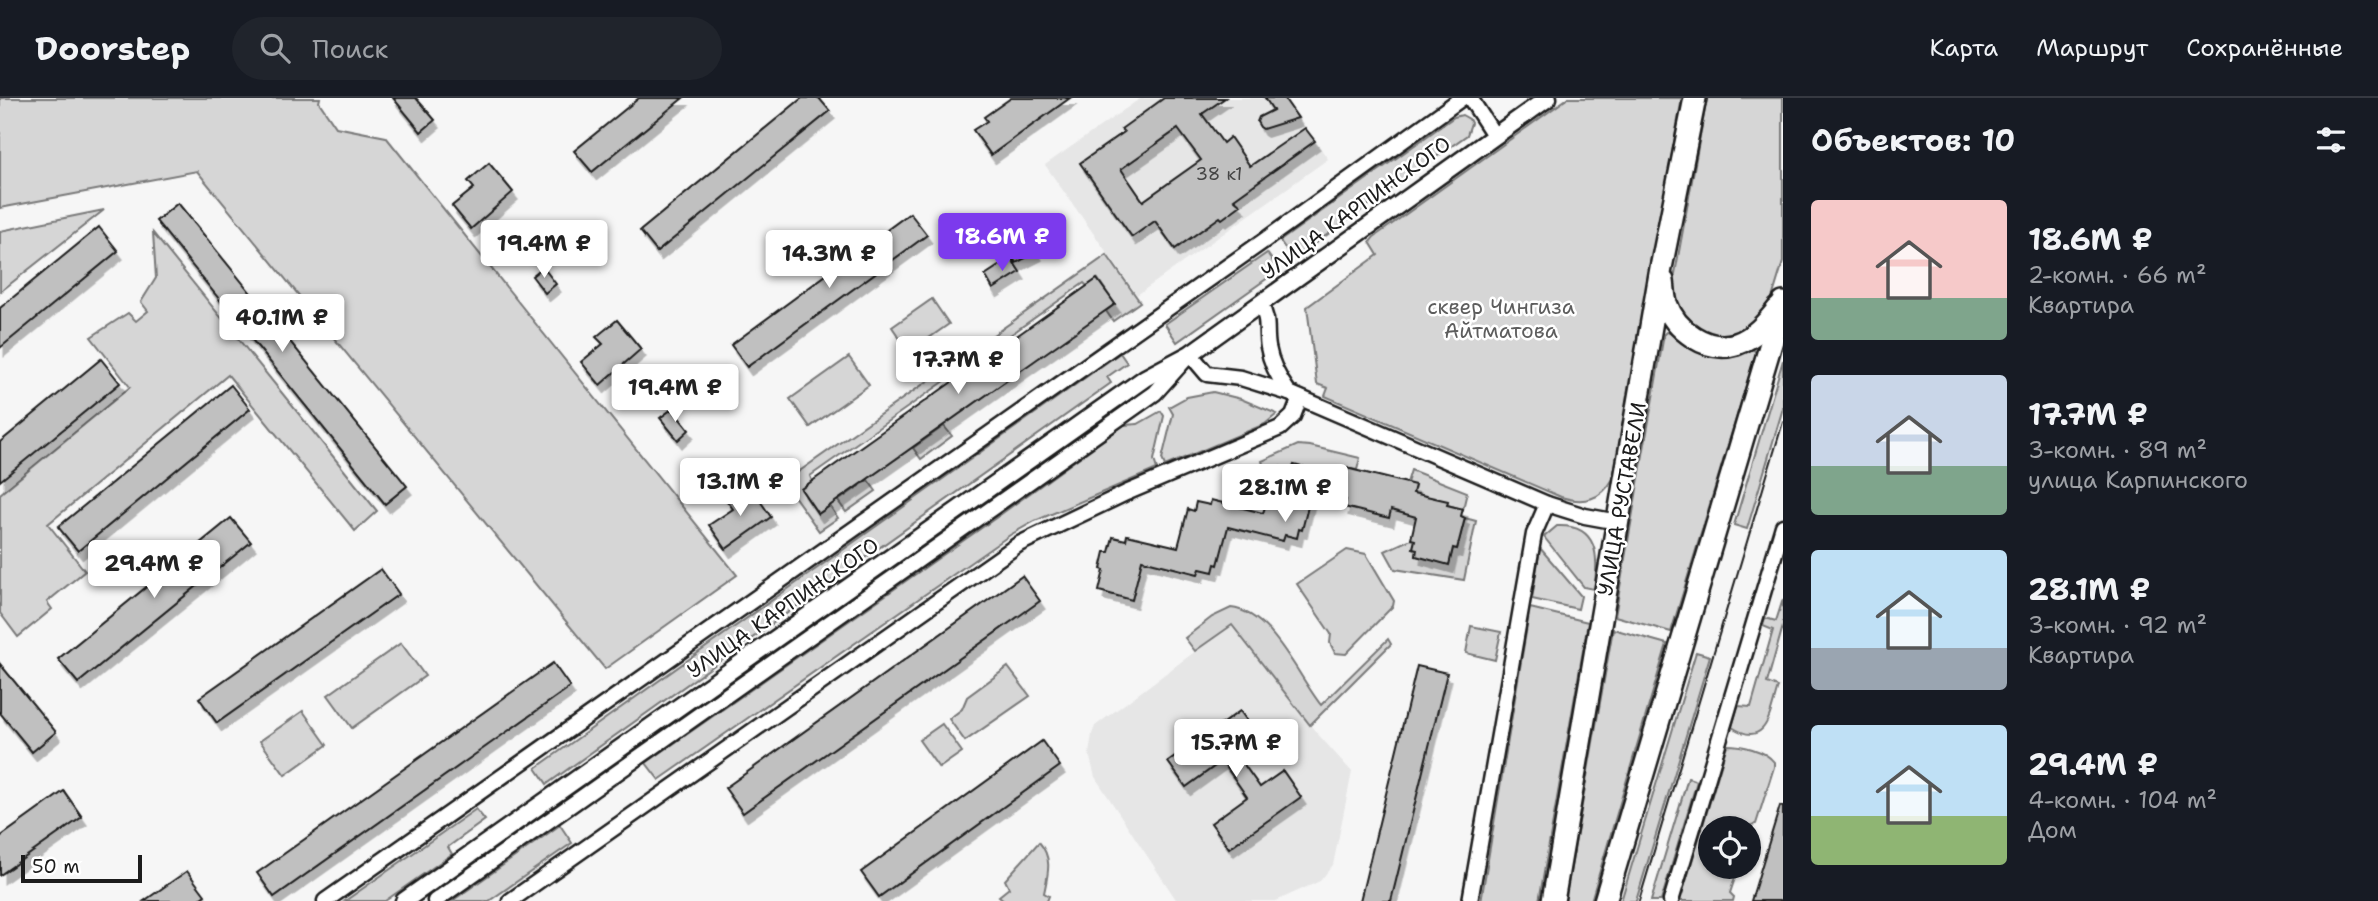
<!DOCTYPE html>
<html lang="ru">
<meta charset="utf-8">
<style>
body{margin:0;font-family:"Shantell Sans",sans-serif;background:#20242c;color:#f1f3f6;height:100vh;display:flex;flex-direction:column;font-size:26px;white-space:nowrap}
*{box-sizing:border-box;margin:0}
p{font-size:23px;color:#9ea1a6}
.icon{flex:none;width:38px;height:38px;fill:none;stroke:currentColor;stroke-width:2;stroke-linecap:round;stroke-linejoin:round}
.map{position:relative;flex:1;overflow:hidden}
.sheet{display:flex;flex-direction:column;background:#171b24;width:595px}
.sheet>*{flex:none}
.controls{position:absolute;left:1698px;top:718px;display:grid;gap:14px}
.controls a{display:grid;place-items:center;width:63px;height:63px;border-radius:50%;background:#171b24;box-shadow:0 2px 5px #0004;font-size:35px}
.scale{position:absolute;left:21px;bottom:18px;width:121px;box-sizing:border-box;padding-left:7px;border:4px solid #1c1c1c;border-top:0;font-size:19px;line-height:24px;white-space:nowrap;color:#1c1c1c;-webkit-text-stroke:5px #fff;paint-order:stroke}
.price{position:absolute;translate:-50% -60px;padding:0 16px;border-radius:7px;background:#fff;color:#222;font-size:23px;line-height:46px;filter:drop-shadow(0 2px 4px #0008)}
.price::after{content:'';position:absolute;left:50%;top:42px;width:21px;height:16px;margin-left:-10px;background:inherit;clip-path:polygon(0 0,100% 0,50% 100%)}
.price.selected{background:#7c3aed;color:#fff}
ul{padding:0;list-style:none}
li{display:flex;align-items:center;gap:21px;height:175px;padding:0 28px}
li span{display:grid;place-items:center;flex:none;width:196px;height:140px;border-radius:7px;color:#555}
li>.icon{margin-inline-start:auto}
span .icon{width:84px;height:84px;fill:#fffc;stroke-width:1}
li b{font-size:30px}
h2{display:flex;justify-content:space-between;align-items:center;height:84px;padding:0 28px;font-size:30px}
header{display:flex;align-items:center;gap:42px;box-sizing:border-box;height:98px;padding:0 35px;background:#171b24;border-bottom:2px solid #363941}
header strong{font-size:33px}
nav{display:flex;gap:38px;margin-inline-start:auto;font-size:24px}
.search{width:490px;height:63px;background:#20242c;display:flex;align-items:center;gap:18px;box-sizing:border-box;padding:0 24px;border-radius:38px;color:#9ea1a6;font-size:26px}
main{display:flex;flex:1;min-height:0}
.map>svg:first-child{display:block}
</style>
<header>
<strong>Doorstep</strong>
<div class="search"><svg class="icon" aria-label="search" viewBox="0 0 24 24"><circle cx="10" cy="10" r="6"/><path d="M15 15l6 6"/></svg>Поиск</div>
<nav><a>Карта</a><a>Маршрут</a><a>Сохранённые</a></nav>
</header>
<main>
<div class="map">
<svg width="1783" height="803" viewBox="0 0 1783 803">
<defs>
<filter id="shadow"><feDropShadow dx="4.5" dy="8" stdDeviation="0" flood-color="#0004"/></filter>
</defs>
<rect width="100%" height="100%" fill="#f6f6f6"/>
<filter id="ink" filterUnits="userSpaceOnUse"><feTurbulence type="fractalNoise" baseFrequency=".0143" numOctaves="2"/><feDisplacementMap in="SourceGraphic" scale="14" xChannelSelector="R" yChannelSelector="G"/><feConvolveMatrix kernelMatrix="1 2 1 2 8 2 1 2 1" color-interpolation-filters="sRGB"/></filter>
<g filter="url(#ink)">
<g fill="#e6e6e6">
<path d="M1141 0H1285L1328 61 1137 197 1045 67Z"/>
<path d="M1232 526 1315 633 1352 674 1333 767 1320 783 1276 803H1177L1095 679 1089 656 1092 636 1095 628Z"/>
</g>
<g fill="#d6d6d6" stroke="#797979" stroke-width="2">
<path d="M0 0H320L319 4 336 29 386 39 737 477 605 571 197 73 0 110Z"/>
<path d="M1568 0H1682L1613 381C1601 402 1584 406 1561 399L1325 298 1328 290 1317 286 1307 209 1378 157 1370 144 1374 139Z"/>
<path d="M1707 0H1783V164L1769 210 1760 221 1734 239 1706 238 1681 218 1672 192Z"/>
<path d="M1462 17 1469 21 1471 25 1467 37 1293 161 1280 143 1454 19Z"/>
<path d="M104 112 0 194V133Z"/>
<path d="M153 135 377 413 355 433 228 277 48 426 85 473 47 504 52 511 18 539 0 515V396L130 289 91 239 128 215 136 223 148 213 141 204 156 180Z"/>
<path d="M1267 155 1279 172 1177 244 1165 226Z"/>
<path d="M1107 157 1140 204 1113 223 1106 213 1115 206 1098 181 1087 188 1084 185 810 378 812 383 801 391 818 416 830 408 838 420 819 433 784 384Z"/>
<path d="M932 201 949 226 909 254 892 229Z"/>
<path d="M1666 234C1674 235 1677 241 1684 246 1707 264 1727 262 1753 251L1756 255 1671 534 1615 518 1664 236Z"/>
<path d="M1120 255 1127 265 1107 279 1111 285 547 686 536 670Z"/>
<path d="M849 259 869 287 810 329 790 301Z"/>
<path d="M1783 262V310L1747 431 1734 427Z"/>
<path d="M1213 294 1241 301 1277 316 1265 326 1165 368 1162 361 1173 316 1169 309 1187 299Z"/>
<path d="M1161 313 1164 318 1154 362 1157 371 1035 423 1010 437 659 682 646 665 997 419 1124 327 1138 326Z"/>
<path d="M944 328 952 338 921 361 913 350Z"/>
<path d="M1298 347 1310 348 1360 360 1357 372 1343 369 1341 372 1334 370 1331 382 1294 367 1292 372 1281 369 1279 379 1266 376 1262 363Z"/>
<path d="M1411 372 1467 394 1463 411 1447 407V403L1412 398 1407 385Z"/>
<path d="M868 382 876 393 846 414 838 403Z"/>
<path d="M1465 420 1476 423 1464 482 1395 471 1385 453 1411 441 1415 442 1413 450 1417 451 1416 458 1449 466 1453 450 1457 451Z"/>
<path d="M1557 428C1599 426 1599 460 1594 491L1584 489 1544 439Z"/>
<path d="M1540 450 1581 498 1578 511 1532 501Z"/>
<path d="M1347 452 1366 456 1394 503 1393 508 1346 556 1335 555 1330 545 1331 536 1297 486Z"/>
<path d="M1783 501V528L1767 585 1778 589C1770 614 1767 652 1732 629L1738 608 1751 609 1773 532 1763 528 1765 520 1776 523Z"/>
<path d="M1231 510C1271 514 1298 578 1321 607L1388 541 1391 546 1310 627 1232 527 1195 553 1185 540 1212 519Z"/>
<path d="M1530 510 1588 524 1539 803H1481Z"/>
<path d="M1471 528 1501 534 1495 562 1466 555Z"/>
<path d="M1613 531 1667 546 1591 803H1565Z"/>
<path d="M401 545 425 578 352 630 328 597Z"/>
<path d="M1696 554 1710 558 1636 803H1621Z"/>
<path d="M1008 569 1030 598 965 643 949 621 962 611 967 599Z"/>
<path d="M303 613 327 647 285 677 260 643Z"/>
<path d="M942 626 962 654 939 670 919 642Z"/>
<path d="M1727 647C1741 647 1765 652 1774 664V669L1756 726 1751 727 1748 737V730H1710V768H1739L1730 795 1734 799 1733 803H1680Z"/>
<path d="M1688 680 1697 683 1661 803H1651Z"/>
<path d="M476 711 485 722 448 749 452 756 385 803H345Z"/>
<path d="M560 727 572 745 489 803H452Z"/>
<path d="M1039 744C1053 760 1048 776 1044 795L1049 798 1047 803H1005L999 798 1009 790 1005 782Z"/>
</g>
<g fill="#c0c0c0" stroke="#1c1c1c" stroke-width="2" fill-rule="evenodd" filter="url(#shadow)">
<path d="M393 0H416L435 22 421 34Z"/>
<path d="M639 0H683L592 74 574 53Z"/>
<path d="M802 0H819L830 13 657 154 640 133Z"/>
<path d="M1011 0H1070L991 57 973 32 987 23 984 19Z"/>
<path d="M1164 0H1225L1202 16 1223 45 1230 39 1250 68 1305 30 1315 43 1234 101 1241 107 1222 121 1220 119 1175 151 1155 123 1132 139 1080 65 1124 34 1121 31ZM1178 31 1201 62 1143 103 1121 71Z"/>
<path d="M1265 0H1284L1298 20 1263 31 1260 29 1257 24 1259 19 1273 12Z"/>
<path d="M489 65 513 94 471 131 452 108 474 90 468 83Z"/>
<path d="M178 105 407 388 385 406 156 123Z"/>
<path d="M910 115 927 137 747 269 731 247Z"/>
<path d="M99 129 118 153 0 250V210Z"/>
<path d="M1029 140 1037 154 1016 165 1008 152Z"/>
<path d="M1011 160 1020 174 993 191 985 177Z"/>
<path d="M543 169 556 186 545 195 532 178Z"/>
<path d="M1097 181 1115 206 818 416 801 391Z"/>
<path d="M617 222 641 251 600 287 581 264 603 246 596 239Z"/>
<path d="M101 261 120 285 0 383V344Z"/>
<path d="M231 287 250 311 78 453 58 429Z"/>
<path d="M672 311 689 332 678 342 660 320Z"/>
<path d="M1294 367 1332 377 1334 370 1341 372 1342 369 1415 387 1413 395 1448 403 1447 407 1463 411 1461 418 1465 420 1457 451 1453 450 1449 467 1416 458 1417 451 1413 450 1415 442 1411 441 1416 419 1391 412 1389 420 1344 409 1346 402 1312 393 1302 432 1299 431 1297 440 1285 437 1283 443 1228 429 1218 467 1215 466 1213 474 1200 471 1198 476 1142 462 1132 502 1099 493 1104 472 1101 471 1105 454H1109L1113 439 1126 442 1127 437 1178 449 1188 411 1194 413 1196 404 1210 407 1211 402 1263 415 1275 378 1279 379 1281 369 1292 372Z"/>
<path d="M750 388 771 419 726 451 709 427 733 411 727 403Z"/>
<path d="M231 420 251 444 78 585 58 561Z"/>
<path d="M381 471 399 496 217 625 199 600Z"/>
<path d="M1022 478 1040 503 743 715 725 690Z"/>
<path d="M553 565 570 589 274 799 257 775Z"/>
<path d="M0 566 56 634 32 654 0 615Z"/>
<path d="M1417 568 1447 575 1391 803H1360Z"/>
<path d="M1240 613 1258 638 1235 654 1260 689 1283 673 1301 699 1229 750 1211 725 1247 699 1222 663 1186 689 1168 664Z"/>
<path d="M1042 643 1060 668 879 799 861 774Z"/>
<path d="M64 693 82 719 0 777V739Z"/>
<path d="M1780 708 1783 709V803H1751Z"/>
<path d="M187 773 205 797 197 803H144Z"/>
</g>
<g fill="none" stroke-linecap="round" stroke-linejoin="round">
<defs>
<g id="minor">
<path d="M1470 0 1494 37"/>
<path d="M1260 206C1270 223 1265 231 1268 249 1271 267 1279 281 1289 295"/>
<path d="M325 803 1265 142 1462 0"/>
<path d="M435 803 1155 295 1190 256 1207 276 1241 280 1289 295 1547 406 1585 418 1618 424"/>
<path d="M510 803 1019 446 1126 395 1280 330 1293 318 1300 300"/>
<path d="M1470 803 1534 436 1547 406"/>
<path d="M1671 803 1783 428"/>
</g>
<path id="tertiary" d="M404 803 1145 280 1190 256 1548 0"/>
<g id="primary">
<path d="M1663 183C1664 190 1664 198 1666 205 1675 232 1707 255 1736 246 1754 240 1767 225 1778 211"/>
<path d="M1553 803 1661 170 1695 0"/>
<path d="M1605 803 1783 205"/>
</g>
</defs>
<use href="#minor" stroke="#1c1c1c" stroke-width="19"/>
<use href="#tertiary" stroke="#1c1c1c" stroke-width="21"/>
<use href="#primary" stroke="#1c1c1c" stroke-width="26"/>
<use href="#minor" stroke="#fff" stroke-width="14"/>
<use href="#tertiary" stroke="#fff" stroke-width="16"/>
<use href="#primary" stroke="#fff" stroke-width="21"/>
<path stroke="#1c1c1c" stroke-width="2" d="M1639 803 1783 324"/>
</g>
</g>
<g text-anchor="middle" stroke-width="5" stroke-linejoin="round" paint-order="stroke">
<g font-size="18" fill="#454545">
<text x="1219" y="82">38 к1</text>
</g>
<g font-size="21" fill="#1c1c1c" stroke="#fff">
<text transform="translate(1356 110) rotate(-36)" y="7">УЛИЦА КАРПИНСКОГО</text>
<text transform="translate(1622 401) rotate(-80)" y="7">УЛИЦА РУСТАВЕЛИ</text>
<text transform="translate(783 510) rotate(-35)" y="7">УЛИЦА КАРПИНСКОГО</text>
</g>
<g font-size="21" fill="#5d5d5d" stroke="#fff">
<text x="1501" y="216">сквер Чингиза<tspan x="1501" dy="24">Айтматова</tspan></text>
</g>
</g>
</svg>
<div class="controls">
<a><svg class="icon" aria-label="locate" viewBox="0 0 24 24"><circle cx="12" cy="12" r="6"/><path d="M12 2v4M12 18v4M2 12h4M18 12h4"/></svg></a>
</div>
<div class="scale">50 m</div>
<b class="price selected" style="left:1002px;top:175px">18.6M ₽</b>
<b class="price" style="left:544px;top:182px">19.4M ₽</b>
<b class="price" style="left:829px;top:192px">14.3M ₽</b>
<b class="price" style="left:282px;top:256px">40.1M ₽</b>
<b class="price" style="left:958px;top:298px">17.7M ₽</b>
<b class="price" style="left:675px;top:326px">19.4M ₽</b>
<b class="price" style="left:740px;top:420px">13.1M ₽</b>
<b class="price" style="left:1285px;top:426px">28.1M ₽</b>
<b class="price" style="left:154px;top:502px">29.4M ₽</b>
<b class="price" style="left:1236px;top:681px">15.7M ₽</b>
</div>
<section class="sheet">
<h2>Объектов: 10<svg class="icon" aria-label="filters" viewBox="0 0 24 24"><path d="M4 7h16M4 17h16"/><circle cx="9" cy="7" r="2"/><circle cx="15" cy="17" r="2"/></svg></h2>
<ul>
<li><span style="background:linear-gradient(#f6c9c9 70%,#7fa58c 0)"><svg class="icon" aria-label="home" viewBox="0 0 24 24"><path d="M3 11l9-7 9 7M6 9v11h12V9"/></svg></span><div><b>18.6M ₽</b><p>2-комн. · 66 m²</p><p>Квартира</p></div></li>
<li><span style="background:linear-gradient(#c9d6e8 65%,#7fa58c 0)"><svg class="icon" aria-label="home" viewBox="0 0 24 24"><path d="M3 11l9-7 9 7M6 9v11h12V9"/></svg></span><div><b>17.7M ₽</b><p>3-комн. · 89 m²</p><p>улица Карпинского</p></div></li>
<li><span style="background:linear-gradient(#bfe0f5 70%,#9aa5b1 0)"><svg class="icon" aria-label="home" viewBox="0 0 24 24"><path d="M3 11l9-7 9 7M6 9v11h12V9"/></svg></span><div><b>28.1M ₽</b><p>3-комн. · 92 m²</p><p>Квартира</p></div></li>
<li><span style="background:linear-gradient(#bfe0f5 65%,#8fb573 0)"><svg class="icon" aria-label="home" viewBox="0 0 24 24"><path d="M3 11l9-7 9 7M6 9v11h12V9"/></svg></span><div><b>29.4M ₽</b><p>4-комн. · 104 m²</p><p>Дом</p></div></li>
</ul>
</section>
</main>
